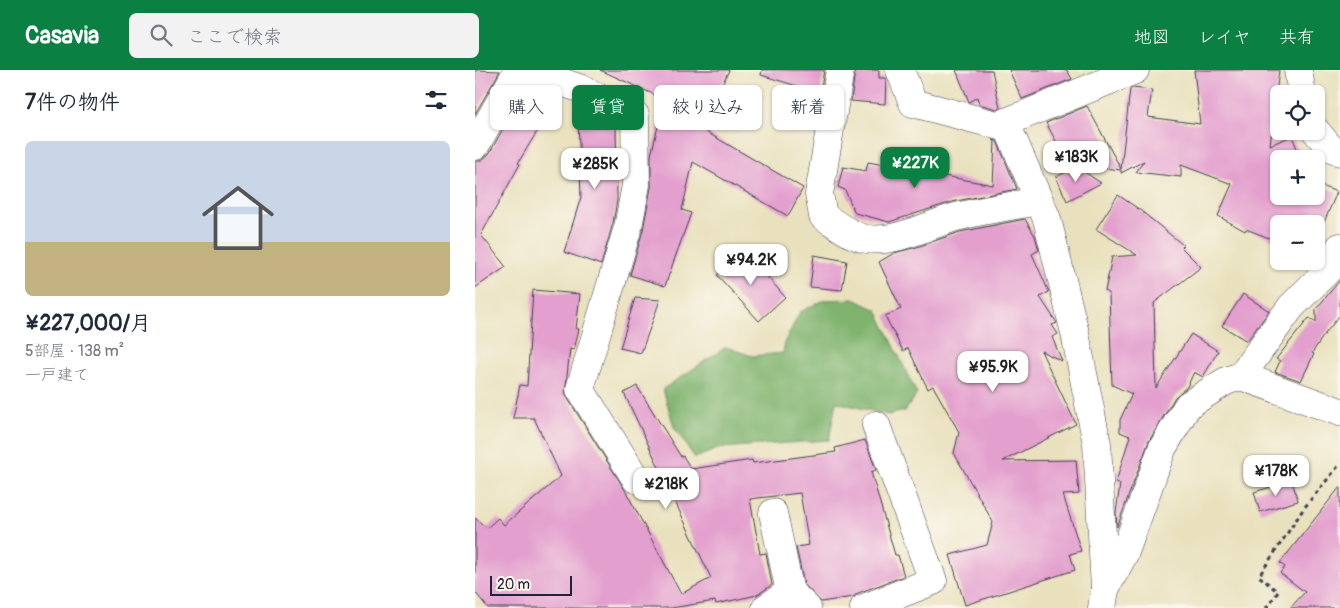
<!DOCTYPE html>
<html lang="ja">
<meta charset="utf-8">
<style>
body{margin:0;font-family:Pangolin,"Klee One",sans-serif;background:#f2f2f3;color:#1f2937;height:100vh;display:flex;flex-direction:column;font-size:19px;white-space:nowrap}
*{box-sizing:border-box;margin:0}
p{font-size:16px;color:#747a83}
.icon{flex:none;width:28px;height:28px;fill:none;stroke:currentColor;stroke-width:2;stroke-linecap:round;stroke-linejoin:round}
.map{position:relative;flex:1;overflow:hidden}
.drawer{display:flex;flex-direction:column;background:#fff;width:475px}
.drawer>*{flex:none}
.guide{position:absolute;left:15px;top:15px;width:475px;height:45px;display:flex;gap:10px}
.buttons{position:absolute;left:795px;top:15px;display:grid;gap:10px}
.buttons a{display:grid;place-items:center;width:55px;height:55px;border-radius:8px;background:#fff;box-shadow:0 1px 4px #0004;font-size:25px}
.scale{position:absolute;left:15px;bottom:12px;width:82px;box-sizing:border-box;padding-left:5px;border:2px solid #22223b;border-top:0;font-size:14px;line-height:18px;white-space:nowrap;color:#22223b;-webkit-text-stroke:4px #fbf7ec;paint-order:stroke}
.price{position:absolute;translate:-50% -42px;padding:0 11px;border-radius:10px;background:#fff;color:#222;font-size:16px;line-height:32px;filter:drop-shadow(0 1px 2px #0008)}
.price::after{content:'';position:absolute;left:50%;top:30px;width:15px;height:11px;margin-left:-8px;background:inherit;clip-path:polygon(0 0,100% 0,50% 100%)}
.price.active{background:#0b8043;color:#fff}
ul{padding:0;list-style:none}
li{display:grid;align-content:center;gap:10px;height:265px;padding:0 25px}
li+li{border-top:1px solid #e0e1e3}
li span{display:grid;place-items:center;height:155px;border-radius:8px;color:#555}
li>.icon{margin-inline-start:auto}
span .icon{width:90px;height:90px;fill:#fffc;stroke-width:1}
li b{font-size:21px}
h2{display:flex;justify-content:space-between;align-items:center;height:60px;padding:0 25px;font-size:21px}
.pill{padding:0 18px;border-radius:8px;background:#fff;box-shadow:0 1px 4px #0004;font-size:18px;line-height:45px}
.pill.active{background:#0b8043;color:#fff}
header{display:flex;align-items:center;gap:30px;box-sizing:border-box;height:70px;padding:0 25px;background:#0b8043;color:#fff}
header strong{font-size:24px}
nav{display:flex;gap:28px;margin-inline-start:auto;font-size:18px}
.search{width:350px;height:45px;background:#f2f2f3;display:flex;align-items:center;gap:12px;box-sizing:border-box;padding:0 18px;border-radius:8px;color:#747a83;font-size:19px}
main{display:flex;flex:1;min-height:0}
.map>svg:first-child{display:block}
</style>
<header>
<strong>Casavia</strong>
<div class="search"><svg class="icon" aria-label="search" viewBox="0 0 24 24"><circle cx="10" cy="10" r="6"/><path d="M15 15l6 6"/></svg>ここで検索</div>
<nav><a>地図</a><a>レイヤ</a><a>共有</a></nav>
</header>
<main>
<section class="drawer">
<h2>7件の物件<svg class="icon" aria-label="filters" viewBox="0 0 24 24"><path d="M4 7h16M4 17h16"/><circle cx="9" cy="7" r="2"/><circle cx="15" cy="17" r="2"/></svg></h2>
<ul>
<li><span style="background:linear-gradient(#c9d6e8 65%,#c2b280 0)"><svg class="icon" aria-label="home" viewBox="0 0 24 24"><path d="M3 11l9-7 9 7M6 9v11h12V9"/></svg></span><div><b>¥227,000/月</b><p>5部屋 · 138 m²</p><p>一戸建て</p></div></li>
</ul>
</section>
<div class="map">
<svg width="865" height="538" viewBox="0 0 865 538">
<rect width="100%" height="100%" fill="#fbf7ec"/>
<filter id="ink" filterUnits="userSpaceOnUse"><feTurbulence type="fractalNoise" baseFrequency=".02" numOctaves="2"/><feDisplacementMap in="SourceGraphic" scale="10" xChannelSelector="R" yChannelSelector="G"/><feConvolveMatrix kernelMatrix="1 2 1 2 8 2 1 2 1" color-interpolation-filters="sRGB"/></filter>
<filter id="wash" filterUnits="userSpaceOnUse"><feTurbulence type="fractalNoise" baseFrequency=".0096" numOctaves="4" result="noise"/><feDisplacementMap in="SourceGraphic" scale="20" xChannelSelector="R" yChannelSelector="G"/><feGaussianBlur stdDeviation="1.12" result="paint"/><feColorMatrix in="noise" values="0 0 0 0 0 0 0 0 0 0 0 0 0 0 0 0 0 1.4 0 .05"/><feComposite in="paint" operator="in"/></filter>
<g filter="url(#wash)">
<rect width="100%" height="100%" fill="#e9e1be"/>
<path fill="#80b46e" stroke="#516b54" d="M379 229 402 240 442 324 430 341 413 345 361 332 354 370 245 378 220 388 199 357 188 319 251 277 277 286 308 283 310 271 325 242 349 230Z"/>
<g id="blocks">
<g fill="#e39fce">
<path d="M0 0 25 1 0 44Z"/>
<path d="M125 0H254L231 48Z"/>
<path d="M287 0H349L345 23 286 5Z"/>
<path d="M380 0H404V8H411L410 34 376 31Z"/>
<path d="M481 0H517L525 38 522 39 504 34 502 27 494 32Z"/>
<path d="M534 0H592L597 9 547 29Z"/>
<path d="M719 0H804L795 75 817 66 826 89H804V126H841V114L862 122 841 171V154H804V172L771 159 770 161 743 146 757 114 706 95V107L661 102 669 91 646 103V100L591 94 581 71 571 53 612 36 646 99 655 19 657 18 677 20 673 47 725 54Z"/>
<path d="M51 17 80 27 69 50 43 93 45 94 6 165 31 197 0 218V92L7 90 14 84Z"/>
<path d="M103 48H130L141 53 142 130 138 153 126 195 89 182 106 127Z"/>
<path d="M185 48H231L226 59 328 118 313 146 218 92 207 140 216 143 190 216 155 205 168 160 176 118V85Z"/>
<path d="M518 70 522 71 542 119 477 132 414 152 380 143 370 120 363 117 368 97 391 101 393 92 518 115 520 71Z"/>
<path d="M602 97 626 113 592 131 581 107Z"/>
<path d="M643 125 665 140 708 175 706 177 726 197 679 233 681 318 716 264 743 281 728 307 719 302 712 317 700 327 674 371 642 457 641 443 645 414 641 412 655 366 645 362V350L657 324 637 315 634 223 630 221 637 187 662 185 621 159Z"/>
<path d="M550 149 560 166 564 180 557 184 574 222 565 227 582 253 577 255 583 264 577 267 587 291 566 281 601 354 528 391 601 390 604 424 588 425 606 481 595 484 600 500 490 535 475 485 512 475 518 452 479 383 484 362 458 316 453 319 433 278 428 281 410 246 426 239 404 192 419 183 442 177 485 162Z"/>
<path d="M270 181 310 227 284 251 242 205Z"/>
<path d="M339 185 372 191 367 220 335 217Z"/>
<path d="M865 210V245L849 265 837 283 839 284 826 311 800 302 805 291 801 289 834 248 841 252V239Z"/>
<path d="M58 220 105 224 101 259H104L99 280 95 279 90 324 150 420 206 524 236 508 149 323 162 316 206 387 208 386 216 399 277 390 278 393 361 382 360 378 390 370 401 400 396 402 420 485H423L429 506 383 523 378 527 346 532 329 514 321 477 334 475 325 423 275 429 285 484 291 483 297 515 282 525 241 534 240 531 196 538H13L0 522V448L12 458 23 448 29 455 86 406 59 348H38L45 315 52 316Z"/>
<path d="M768 224 794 241 772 271 747 256Z"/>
<path d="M160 228 185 230 166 283 145 278Z"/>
<path d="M817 411 823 431 785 442 779 422Z"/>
<path d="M865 417V538H815L830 522 805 503 810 497 805 493Z"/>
</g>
</g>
</g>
<g filter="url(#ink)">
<use href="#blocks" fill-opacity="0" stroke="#403f4f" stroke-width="1"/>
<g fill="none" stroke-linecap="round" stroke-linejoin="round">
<defs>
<g id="minor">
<path d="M49 0 104 18 160 45 161 115 153 157 105 319 161 409"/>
<path d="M365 0 344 124 348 146C361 154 377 167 392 169 421 173 453 155 481 147 508 140 536 136 564 131"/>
<path d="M425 0 438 33 533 58 572 149 600 263 622 374 630 519 627 538"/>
<path d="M823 0 827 24"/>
<path d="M524 55 660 0"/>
<path d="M841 61 856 79 865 82"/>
<path d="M0 76 43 0"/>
<path d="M766 306 816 237 853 200 865 177"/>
<path d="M298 443 315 522"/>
<path d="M630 519 650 482 687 379 713 335 751 311 766 306 865 342"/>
<path d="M291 538 315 522 332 538"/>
<path d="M389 538 458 511 401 355"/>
</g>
</defs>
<use href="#minor" stroke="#403f4f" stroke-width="29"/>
<path stroke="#403f4f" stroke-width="3" stroke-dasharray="4 4" stroke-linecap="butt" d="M791 538 803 522 784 506 829 438 865 394"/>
<use href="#minor" stroke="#fff" stroke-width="28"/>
</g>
</g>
</svg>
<div class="buttons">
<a><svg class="icon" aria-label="locate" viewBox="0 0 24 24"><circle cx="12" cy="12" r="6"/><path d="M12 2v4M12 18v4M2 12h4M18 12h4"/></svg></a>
<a>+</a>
<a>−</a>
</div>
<div class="scale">20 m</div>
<b class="price" style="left:601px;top:113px">¥183K</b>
<b class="price active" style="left:440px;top:119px">¥227K</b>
<b class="price" style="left:120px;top:120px">¥285K</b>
<b class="price" style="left:276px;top:216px">¥94.2K</b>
<b class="price" style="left:518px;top:323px">¥95.9K</b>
<b class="price" style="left:801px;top:427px">¥178K</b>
<b class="price" style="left:191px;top:440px">¥218K</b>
<div class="guide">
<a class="pill">購入</a>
<a class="pill active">賃貸</a>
<a class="pill">絞り込み</a>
<a class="pill">新着</a>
</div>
</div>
</main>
